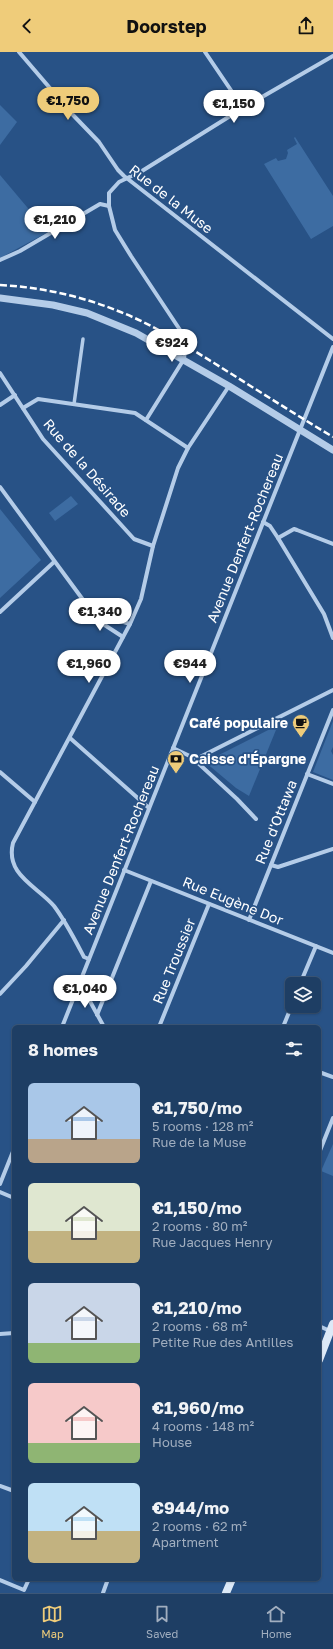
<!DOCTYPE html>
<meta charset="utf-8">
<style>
body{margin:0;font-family:"Golos Text",sans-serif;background:#26456a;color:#f1f3f6;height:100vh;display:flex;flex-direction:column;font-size:15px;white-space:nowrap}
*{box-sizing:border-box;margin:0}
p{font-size:13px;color:#a1aebf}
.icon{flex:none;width:22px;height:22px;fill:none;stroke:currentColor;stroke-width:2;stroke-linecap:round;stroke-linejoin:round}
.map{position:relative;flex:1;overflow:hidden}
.drawer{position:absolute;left:12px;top:973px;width:309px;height:556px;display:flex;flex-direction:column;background:#1e3e64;border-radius:6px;box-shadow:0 1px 3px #0004,0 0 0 1px #3c5778}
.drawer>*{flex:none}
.buttons{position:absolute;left:285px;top:925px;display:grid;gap:8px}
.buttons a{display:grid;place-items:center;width:36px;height:36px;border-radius:6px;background:#1e3e64;box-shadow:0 1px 3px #0004,0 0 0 1px #3c5778;font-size:20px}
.price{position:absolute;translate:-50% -34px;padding:0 9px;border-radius:14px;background:#fff;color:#222;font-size:13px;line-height:26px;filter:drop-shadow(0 1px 2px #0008)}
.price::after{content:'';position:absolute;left:50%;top:24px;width:12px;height:9px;margin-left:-6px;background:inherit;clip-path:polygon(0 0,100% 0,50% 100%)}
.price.current{background:#efcc7a;color:#111}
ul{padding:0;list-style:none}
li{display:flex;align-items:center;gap:12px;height:100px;padding:0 16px}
li span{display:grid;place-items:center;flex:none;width:112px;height:80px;border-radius:6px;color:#555}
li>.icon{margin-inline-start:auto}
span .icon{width:48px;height:48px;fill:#fffc;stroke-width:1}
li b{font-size:17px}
h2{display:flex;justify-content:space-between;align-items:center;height:48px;padding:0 16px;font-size:17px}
header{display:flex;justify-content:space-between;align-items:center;height:52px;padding:0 16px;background:#efcc7a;color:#111;font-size:18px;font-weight:700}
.tabs{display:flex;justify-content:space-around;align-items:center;height:56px;border-top:1px solid #3c5778;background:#1e3e64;font-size:11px;color:#a1aebf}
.tabs a{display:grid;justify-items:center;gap:2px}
.tabs .current{color:#efcc7a}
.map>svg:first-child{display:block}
</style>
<header><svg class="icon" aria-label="back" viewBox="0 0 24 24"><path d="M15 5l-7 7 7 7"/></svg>Doorstep<svg class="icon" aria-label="share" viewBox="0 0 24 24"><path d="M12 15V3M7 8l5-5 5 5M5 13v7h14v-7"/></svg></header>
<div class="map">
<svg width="333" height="1541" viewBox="0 0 333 1541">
<rect width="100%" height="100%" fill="#285286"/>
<g fill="#3d6ca2">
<path d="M0 53 17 70 0 93Z"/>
<path d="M295 85 333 144V174L311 187 264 112 276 106 278 109 286 107 288 101 287 98 297 92 294 86Z"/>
<path d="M0 123 48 180 0 206Z"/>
<path d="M71 444 78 452 55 469 49 461Z"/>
<path d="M0 457 41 508 0 546Z"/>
<path d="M333 669V695L331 699 333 703V728L313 720Z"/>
<path d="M278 673 249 744 236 736 205 710Z"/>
<path d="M333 1092V1124L321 1119Z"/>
</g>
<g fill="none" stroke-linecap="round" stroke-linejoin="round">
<path stroke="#b4cce8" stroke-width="3.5" d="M74 352 83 287"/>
<g stroke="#b4cce8" stroke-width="4">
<path d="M19 0 73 63 99 90 118 118 124 124 333 287"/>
<path d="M205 0 243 56"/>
<path d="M0 208 20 199 100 152 109 154"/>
<path d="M0 321 43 387 134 487 153 494"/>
<path d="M0 353 15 343"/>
<path d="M23 356 38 347 135 361 188 396"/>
<path d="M146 368 184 307 186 287 131 204 115 178 109 154V141L119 130 142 119 243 56 333 4"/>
<path d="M0 435 92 560 130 572"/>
<path d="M263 470 270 474 278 486 324 562 333 586"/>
<path d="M278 486 294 477 297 478 333 492"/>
<path d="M0 560 54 510"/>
<path d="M92 560 100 570 123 585"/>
<path d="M70 686 149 756"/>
<path d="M173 696 196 707 198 711 237 747 256 767"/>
<path d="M196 707 333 638"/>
<path d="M0 720 35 750"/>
<path d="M307 722 333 732"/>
<path d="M271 813 278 815 333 797"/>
<path d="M124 818 333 901"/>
<path d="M249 868 333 658"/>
<path d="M89 907 84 905C75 888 66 870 54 854 37 834 5 823 13 791L130 572 141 547 153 494 178 416 188 396 229 334"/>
<path d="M80 931 104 975"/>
<path d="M300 932 316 894"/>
<path d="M0 942 26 914 64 868"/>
<path d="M97 963 151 829"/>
<path d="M62 975 333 295"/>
<path d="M159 975 209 852"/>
<path d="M283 975 292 953"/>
<path d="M319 1020 333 1025"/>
<path d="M319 1101 333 1066"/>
<path d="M0 1132 14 1097"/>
<path d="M0 1140 14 1146"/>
<path d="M319 1274 330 1279"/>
<path d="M0 1282 14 1281"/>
<path d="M0 1434 14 1439"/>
<path d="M0 1528 24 1538 29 1527"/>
<path d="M103 1541 108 1527"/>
</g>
<path stroke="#b4cce8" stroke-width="7" d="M0 246 53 253 87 261 136 281 229 334 333 398"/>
<g stroke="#dde9f7" stroke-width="8">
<path d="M319 1308 333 1272"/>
<path d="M226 1541 232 1527"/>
</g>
<path stroke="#fff" stroke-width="2.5" stroke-dasharray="7 3" stroke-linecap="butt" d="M0 233C40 235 81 244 118 259 152 272 183 292 214 311 254 336 293 361 333 385"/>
</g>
<defs>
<symbol id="cafe-pin" viewBox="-11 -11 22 30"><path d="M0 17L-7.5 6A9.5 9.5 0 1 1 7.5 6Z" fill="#efcc7a" stroke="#285286"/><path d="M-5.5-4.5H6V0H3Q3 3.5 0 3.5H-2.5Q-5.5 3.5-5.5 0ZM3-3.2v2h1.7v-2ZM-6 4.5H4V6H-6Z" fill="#111"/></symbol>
<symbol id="bank-pin" viewBox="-11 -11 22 30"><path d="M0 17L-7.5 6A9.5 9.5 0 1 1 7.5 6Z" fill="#efcc7a" stroke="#285286"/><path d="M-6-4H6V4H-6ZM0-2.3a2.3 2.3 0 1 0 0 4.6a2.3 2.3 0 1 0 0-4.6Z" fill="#111"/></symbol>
</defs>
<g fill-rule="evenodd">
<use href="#cafe-pin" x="291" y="661" width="20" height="27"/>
<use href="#bank-pin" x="166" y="697" width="20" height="27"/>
</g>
<g text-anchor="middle" stroke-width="3.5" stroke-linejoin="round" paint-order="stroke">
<g font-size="14" fill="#fff" stroke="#285286">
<text transform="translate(171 147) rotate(38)" y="5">Rue de la Muse</text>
<text transform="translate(87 416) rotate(49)" y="5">Rue de la Désirade</text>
<text transform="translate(245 486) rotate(-68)" y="5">Avenue Denfert-Rochereau</text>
<text transform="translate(276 770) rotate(-68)" y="5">Rue d'Ottawa</text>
<text transform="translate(121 798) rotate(-68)" y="5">Avenue Denfert-Rochereau</text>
<text transform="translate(233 849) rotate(22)" y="5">Rue Eugène Dor</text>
<text transform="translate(174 909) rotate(-68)" y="5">Rue Troussier</text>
</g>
<g font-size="14" font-weight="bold" fill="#fff" stroke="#285286" text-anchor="end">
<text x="288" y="676">Café populaire</text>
<text x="189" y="712" text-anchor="start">Caisse d'Épargne</text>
</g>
</g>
</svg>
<div class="buttons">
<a><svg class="icon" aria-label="layers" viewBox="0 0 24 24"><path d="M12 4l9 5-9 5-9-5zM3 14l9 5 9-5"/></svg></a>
</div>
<b class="price current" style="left:68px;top:69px">€1,750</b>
<b class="price" style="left:234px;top:72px">€1,150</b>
<b class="price" style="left:55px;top:188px">€1,210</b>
<b class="price" style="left:172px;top:311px">€924</b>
<b class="price" style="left:100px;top:580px">€1,340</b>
<b class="price" style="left:89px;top:632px">€1,960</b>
<b class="price" style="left:190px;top:632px">€944</b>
<b class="price" style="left:85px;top:957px">€1,040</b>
<section class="drawer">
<h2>8 homes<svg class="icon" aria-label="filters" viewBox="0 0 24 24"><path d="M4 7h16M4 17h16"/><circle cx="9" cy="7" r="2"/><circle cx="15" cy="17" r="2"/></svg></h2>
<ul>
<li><span style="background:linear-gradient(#a9c7e8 70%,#b9a48a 0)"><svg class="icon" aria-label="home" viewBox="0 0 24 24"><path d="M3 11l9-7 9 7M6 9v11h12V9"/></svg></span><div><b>€1,750/mo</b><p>5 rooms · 128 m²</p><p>Rue de la Muse</p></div></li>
<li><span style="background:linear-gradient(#dfe7d0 60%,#c2b280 0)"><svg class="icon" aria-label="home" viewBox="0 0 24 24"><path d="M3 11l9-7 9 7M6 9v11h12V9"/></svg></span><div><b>€1,150/mo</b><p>2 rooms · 80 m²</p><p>Rue Jacques Henry</p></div></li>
<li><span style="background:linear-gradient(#c9d6e8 75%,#8fb573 0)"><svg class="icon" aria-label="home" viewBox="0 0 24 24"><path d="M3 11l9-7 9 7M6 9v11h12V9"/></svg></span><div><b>€1,210/mo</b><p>2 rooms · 68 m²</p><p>Petite Rue des Antilles</p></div></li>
<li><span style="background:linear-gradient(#f6c9c9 75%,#8fb573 0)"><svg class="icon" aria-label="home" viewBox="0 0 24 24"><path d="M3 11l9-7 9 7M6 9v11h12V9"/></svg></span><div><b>€1,960/mo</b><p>4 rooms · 148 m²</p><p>House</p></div></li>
<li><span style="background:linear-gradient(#bfe0f5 60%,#c2b280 0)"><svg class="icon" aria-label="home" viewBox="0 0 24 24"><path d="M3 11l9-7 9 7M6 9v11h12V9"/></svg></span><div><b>€944/mo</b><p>2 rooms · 62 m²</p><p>Apartment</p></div></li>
</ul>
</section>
</div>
<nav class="tabs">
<a class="current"><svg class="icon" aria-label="map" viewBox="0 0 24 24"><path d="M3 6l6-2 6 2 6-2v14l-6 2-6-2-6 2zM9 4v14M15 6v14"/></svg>Map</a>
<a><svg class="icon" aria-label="saved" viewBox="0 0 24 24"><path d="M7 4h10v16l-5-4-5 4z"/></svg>Saved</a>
<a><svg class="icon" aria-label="home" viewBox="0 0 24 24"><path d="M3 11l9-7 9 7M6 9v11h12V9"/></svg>Home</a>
</nav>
